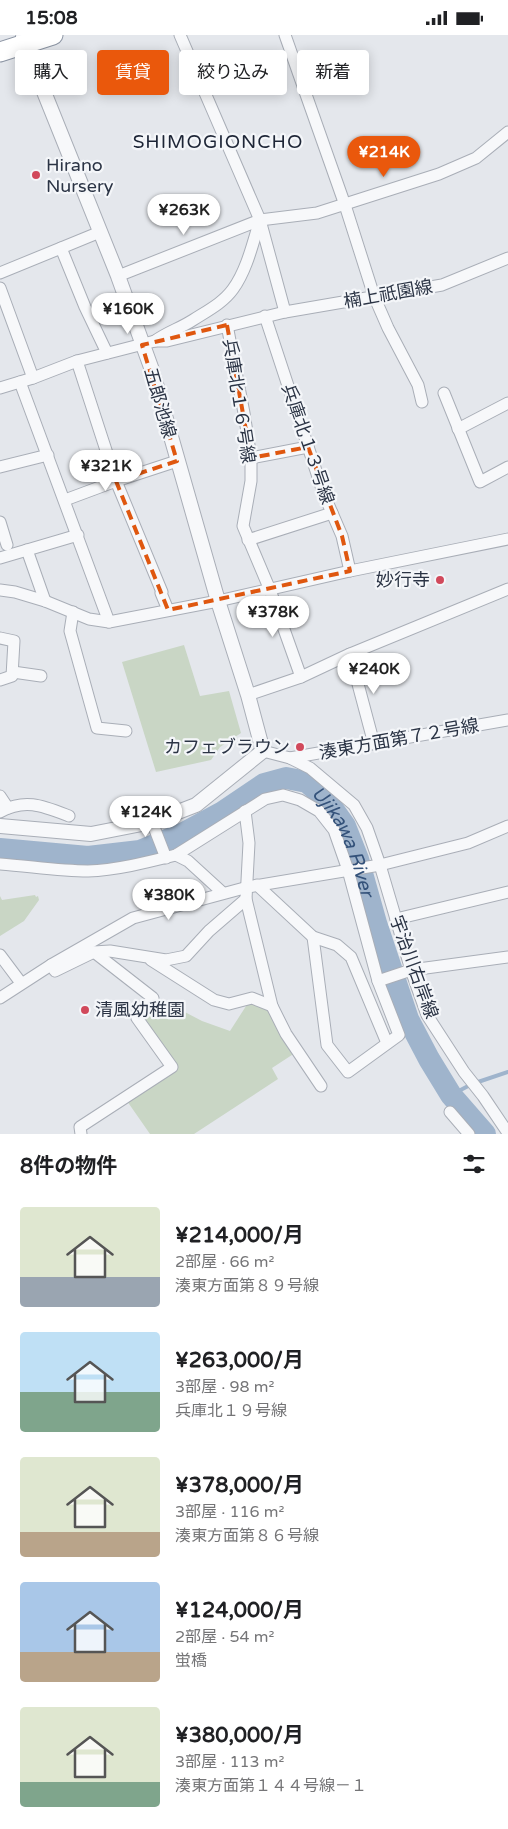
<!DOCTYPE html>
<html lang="ja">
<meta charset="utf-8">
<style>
body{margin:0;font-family:"Varela Round","Noto Sans JP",sans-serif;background:#f2f2f2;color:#202124;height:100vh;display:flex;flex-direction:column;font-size:19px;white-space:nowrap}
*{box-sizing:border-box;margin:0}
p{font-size:16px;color:#757577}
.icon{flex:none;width:28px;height:28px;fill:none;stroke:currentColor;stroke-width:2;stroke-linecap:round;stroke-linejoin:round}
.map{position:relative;height:1099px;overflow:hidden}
.sheet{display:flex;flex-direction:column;background:#fff;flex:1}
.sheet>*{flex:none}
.hud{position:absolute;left:15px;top:15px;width:479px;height:45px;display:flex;gap:10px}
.price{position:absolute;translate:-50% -42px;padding:0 11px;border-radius:18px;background:#fff;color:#222;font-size:16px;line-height:32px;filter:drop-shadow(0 1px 2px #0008)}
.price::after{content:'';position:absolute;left:50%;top:30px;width:15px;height:11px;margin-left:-8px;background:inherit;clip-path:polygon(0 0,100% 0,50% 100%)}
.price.current{background:#ea580c;color:#fff}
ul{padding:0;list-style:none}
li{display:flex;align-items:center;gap:15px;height:125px;padding:0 20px}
li span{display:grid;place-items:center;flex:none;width:140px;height:100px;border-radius:5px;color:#555}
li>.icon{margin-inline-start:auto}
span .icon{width:60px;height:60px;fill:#fffc;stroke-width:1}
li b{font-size:21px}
h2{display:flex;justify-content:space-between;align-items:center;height:60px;padding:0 20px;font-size:21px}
.pill{padding:0 18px;border-radius:5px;background:#fff;box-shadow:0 2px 12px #0003;font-size:18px;line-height:45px}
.pill.current{background:#ea580c;color:#fff}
.status{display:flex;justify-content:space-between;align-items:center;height:35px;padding:0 25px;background:#fff;direction:ltr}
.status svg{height:14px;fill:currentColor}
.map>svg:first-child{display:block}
</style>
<div class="status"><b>15:08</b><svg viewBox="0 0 49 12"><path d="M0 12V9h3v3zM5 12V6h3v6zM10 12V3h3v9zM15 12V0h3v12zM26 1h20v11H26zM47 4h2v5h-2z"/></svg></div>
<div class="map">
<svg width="508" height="1099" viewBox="0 0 508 1099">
<rect width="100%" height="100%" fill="#e4e7ec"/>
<g fill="#c9d6c5">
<path d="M184 610 200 661 229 656 241 698 220 712 211 725 156 737 122 627Z"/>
<path d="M35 860 36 862 38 861 39 865 24 886 0 901V861L2 865Z"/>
<path d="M158 963 202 986 230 996 248 968 253 966 266 973 295 1018 272 1033 278 1044 194 1099H150L127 1066 178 1032 142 983Z"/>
</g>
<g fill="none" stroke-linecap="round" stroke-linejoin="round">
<path stroke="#9fb4cc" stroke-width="4" d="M451 1060 472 1049 508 1037"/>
<path stroke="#9fb4cc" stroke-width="22" id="s1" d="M0 814 88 822 140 816 184 798 221 778 264 749 286 743 307 747 325 763 345 791 358 824 376 888 408 984 429 1024 451 1060 485 1099"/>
<defs>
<g id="minor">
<path d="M180 0 260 185 285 277"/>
<path d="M285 0 345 170 374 261 388 293 418 350 422 367"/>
<path d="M61 213 85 272 107 318"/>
<path d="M0 238 100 197"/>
<path d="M118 241 260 185 317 178 439 139 476 123 508 97"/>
<path d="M0 253 33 343"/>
<path d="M265 281 323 457 342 501 350 536"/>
<path d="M227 290 244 378 251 423V446L243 491 270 555 301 642"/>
<path d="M155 306C167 297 181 293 193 285 207 276 223 268 233 254 247 235 253 207 260 185"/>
<path d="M77 326 116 446 162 557 161 558 168 575"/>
<path d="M20 347 109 587"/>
<path d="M0 353 33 343 77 326 155 306H167L285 277 442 250 508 223"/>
<path d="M444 358 480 447 508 432"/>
<path d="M458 394 508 368"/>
<path d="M251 423 308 412"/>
<path d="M0 432 48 420"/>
<path d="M65 465 116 446 177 426"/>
<path d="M0 487 7 510"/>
<path d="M248 505 332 478"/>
<path d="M27 515 45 566"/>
<path d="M0 523 78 500"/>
<path d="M0 555 15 557 45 566 89 584 109 587 218 566 350 536 508 504"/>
<path d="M73 577 70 596 97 693 126 696"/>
<path d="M0 603 14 606 12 641 0 645"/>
<path d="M350 619 374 709"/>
<path d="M13 637 41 641"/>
<path d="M248 660 301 642 350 619 508 554"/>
<path d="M263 716 290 723 310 733 354 770 367 793 380 830 411 935 427 980 464 1037 483 1061 508 1098"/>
<path d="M290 723 508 685"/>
<path d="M0 761 8 773"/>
<path d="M245 776 249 808 246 864 272 971 286 999 321 1051"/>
<path d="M0 777C25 763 43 771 69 781"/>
<path d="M152 787 166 823"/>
<path d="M176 820 188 826 223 858"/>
<path d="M0 829C29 831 59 836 88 836 117 835 148 827 176 820L265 764 283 760 300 765 319 776 334 795 348 835 378 946 399 1000 348 1037 327 1010 313 902"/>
<path d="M257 850 313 902 337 910 351 922 387 1008"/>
<path d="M396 884 508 857"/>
<path d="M0 920 21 948"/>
<path d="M151 925 214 965 229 969 252 963 272 971"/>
<path d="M51 930 55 936 94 917 110 916 166 925 186 921 209 896 246 864"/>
<path d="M378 946 411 935 508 922"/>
<path d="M0 963 51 930 133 883 248 852 380 830 468 808 508 791"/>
<path d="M450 1077 469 1099"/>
<path d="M81 1099 80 1092 172 1032 137 983 153 963 94 917"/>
</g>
<path id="tertiary" d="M0 791 91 799 152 787 196 770 263 716 248 660 218 566 152 335 118 241 32 27 23 2"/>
<path id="trunk" d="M0 17 53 0"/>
</defs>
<use href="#minor" stroke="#a9aeb7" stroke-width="13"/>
<use href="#tertiary" stroke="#a9aeb7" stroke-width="16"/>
<use href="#trunk" stroke="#8b94a3" stroke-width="21"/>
<use href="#minor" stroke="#f7f8fa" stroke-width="11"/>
<use href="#tertiary" stroke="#f7f8fa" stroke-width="14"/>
<use href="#trunk" stroke="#fff" stroke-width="19"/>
</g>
<path fill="none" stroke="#df570f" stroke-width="4" stroke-dasharray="10 6" stroke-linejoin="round" d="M227 290 251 423 308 412 342 501 350 536 168 575 116 446 177 426 142 310Z"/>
<g fill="#d1495b" stroke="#f4f6f9" stroke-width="2">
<circle cx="36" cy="140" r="5"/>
<circle cx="440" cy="545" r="5"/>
<circle cx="300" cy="712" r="5"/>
<circle cx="85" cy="975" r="5"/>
</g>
<g text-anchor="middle" stroke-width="4.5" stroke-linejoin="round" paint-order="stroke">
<g font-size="18" fill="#2b3445" stroke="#f4f6f9" text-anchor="start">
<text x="46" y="136">Hirano<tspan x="46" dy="21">Nursery</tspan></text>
<text x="430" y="551" text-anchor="end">妙行寺</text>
<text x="290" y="718" text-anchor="end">カフェブラウン</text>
<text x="95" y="981">清風幼稚園</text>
</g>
<g font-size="18" fill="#2b3445" stroke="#f4f6f9">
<text transform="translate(388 259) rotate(-10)" y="6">楠上祇園線</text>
<text transform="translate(239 366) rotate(81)" y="6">兵庫北１６号線</text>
<text transform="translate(160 368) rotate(74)" y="6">五郎池線</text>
<text transform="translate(308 409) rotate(71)" y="6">兵庫北１３号線</text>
<text transform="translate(399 704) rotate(-10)" y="6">湊東方面第７２号線</text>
<text transform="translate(414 932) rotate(70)" y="6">宇治川右岸線</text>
</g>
<g font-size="19" letter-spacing="1" fill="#1d2536" stroke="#f4f6f9">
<text x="218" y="113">SHIMOGIONCHO</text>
</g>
<g font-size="19" font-style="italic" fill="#34527a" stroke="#f4f6f9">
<text dy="7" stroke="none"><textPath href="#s1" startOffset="398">Ujikawa River</textPath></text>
</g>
</g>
</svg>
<b class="price current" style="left:384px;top:143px">¥214K</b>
<b class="price" style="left:184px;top:201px">¥263K</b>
<b class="price" style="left:128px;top:300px">¥160K</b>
<b class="price" style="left:106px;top:457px">¥321K</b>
<b class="price" style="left:273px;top:603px">¥378K</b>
<b class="price" style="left:374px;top:660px">¥240K</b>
<b class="price" style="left:146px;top:803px">¥124K</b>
<b class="price" style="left:169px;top:886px">¥380K</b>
<div class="hud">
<a class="pill">購入</a>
<a class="pill current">賃貸</a>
<a class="pill">絞り込み</a>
<a class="pill">新着</a>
</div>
</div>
<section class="sheet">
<h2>8件の物件<svg class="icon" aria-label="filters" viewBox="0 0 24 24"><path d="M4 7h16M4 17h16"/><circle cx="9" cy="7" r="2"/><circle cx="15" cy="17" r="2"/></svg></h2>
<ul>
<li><span style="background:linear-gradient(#dfe7d0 70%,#9aa5b1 0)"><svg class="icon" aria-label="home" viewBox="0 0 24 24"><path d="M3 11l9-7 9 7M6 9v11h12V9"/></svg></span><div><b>¥214,000/月</b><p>2部屋 · 66 m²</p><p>湊東方面第８９号線</p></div></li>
<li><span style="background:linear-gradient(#bfe0f5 60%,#7fa58c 0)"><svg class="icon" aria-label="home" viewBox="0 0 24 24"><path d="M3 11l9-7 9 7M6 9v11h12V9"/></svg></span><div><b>¥263,000/月</b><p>3部屋 · 98 m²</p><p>兵庫北１９号線</p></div></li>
<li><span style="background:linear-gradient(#dfe7d0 75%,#b9a48a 0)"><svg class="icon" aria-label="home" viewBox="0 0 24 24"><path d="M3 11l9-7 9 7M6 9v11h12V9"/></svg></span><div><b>¥378,000/月</b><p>3部屋 · 116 m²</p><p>湊東方面第８６号線</p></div></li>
<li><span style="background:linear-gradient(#a9c7e8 70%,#b9a48a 0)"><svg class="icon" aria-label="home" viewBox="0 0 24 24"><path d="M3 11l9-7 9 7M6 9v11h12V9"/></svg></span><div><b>¥124,000/月</b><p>2部屋 · 54 m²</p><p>蛍橋</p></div></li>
<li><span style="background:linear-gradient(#dfe7d0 75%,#7fa58c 0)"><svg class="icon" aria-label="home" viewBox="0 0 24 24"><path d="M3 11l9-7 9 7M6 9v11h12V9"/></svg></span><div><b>¥380,000/月</b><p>3部屋 · 113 m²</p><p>湊東方面第１４４号線－１</p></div></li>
</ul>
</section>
